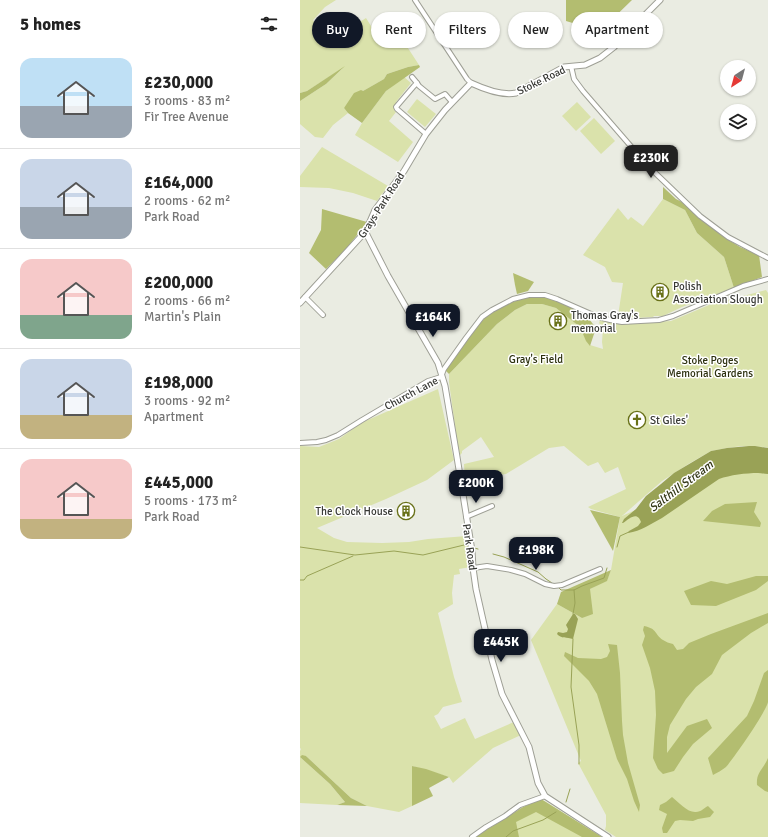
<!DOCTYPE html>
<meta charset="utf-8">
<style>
body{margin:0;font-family:Signika,sans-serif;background:#f6f6f6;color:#222;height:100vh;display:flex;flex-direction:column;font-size:15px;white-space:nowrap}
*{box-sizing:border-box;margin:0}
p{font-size:13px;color:#767676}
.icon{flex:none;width:22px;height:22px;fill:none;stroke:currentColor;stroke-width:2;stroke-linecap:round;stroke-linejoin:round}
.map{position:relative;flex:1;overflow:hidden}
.drawer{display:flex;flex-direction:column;background:#fff;width:300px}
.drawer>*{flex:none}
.banner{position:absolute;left:12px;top:12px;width:380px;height:36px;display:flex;gap:8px}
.needle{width:26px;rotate:216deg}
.fabs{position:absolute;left:420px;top:60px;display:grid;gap:8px}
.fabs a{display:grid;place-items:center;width:36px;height:36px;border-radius:50%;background:#fff;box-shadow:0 1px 3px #0004;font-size:20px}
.price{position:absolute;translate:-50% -34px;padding:0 9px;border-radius:8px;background:#111827;color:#fff;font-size:13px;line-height:26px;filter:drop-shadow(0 1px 2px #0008)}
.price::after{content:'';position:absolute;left:50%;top:24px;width:12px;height:9px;margin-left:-6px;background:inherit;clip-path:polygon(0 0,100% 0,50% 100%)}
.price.selected{background:#222;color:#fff}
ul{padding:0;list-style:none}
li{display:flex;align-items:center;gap:12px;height:100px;padding:0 20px}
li+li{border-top:1px solid #e0e0e0}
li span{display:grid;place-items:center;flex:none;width:112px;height:80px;border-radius:12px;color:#555}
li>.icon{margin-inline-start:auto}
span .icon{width:48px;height:48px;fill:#fffc;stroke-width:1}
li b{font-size:17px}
h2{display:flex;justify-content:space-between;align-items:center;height:48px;padding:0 20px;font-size:17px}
.pill{padding:0 14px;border-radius:18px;background:#fff;box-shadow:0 1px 3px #0004;font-size:14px;line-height:36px}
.pill.selected{background:#111827;color:#fff}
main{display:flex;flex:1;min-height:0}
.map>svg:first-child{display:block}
</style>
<main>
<section class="drawer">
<h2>5 homes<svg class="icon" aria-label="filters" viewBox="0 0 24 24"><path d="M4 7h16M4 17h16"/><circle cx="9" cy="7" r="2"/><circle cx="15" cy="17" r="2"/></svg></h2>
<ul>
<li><span style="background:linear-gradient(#bfe0f5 60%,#9aa5b1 0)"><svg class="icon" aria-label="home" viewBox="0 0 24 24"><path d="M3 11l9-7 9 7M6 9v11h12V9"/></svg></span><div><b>£230,000</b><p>3 rooms · 83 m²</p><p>Fir Tree Avenue</p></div></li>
<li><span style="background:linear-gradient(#c9d6e8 60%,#9aa5b1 0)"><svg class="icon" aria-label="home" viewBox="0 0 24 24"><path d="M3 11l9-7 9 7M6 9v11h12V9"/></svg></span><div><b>£164,000</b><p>2 rooms · 62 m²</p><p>Park Road</p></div></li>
<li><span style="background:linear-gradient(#f6c9c9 70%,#7fa58c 0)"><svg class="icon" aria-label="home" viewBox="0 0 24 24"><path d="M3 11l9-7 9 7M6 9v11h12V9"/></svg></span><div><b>£200,000</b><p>2 rooms · 66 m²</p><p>Martin's Plain</p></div></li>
<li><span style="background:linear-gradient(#c9d6e8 70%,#c2b280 0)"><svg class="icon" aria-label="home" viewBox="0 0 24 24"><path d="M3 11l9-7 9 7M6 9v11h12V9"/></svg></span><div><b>£198,000</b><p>3 rooms · 92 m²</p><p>Apartment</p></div></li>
<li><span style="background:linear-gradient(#f6c9c9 75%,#c2b280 0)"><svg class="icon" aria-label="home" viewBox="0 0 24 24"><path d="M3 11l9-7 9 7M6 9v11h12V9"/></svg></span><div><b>£445,000</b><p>5 rooms · 173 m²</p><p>Park Road</p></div></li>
</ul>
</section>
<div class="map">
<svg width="468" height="837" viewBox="0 0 468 837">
<rect width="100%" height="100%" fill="#eaece2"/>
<g fill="#dae2ab">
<path d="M0 0H36L25 7 13 20 29 43 45 28 47 30 66 18 83 45 94 40 104 42 119 65 108 67 87 74 84 79 63 91 44 108 48 113 33 125 23 138 15 137 0 124V101L26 84 43 68 7 91 0 93Z"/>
<path d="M176 23C186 25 195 30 191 41L185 42C180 38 175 34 171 28L172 26Z"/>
<path d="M104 77 111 83 96 102 97 104 94 110 96 112 89 121 113 142 98 162 55 135 62 123 86 91Z"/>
<path d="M117 99 136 114 125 127 107 112Z"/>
<path d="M277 102 291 117 276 131 262 116Z"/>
<path d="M294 118 315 141 301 154 280 131Z"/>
<path d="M22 147 88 186 77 201 53 193 29 188 0 187V176Z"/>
<path d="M363 199 385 210 397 233 424 257 434 288 382 307 363 316H354L353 317 335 318 318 316 323 283 312 282 305 267 283 255 318 208 328 220 331 217 343 226Z"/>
<path d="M466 290 468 293V448L465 447 442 446 427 448 411 451 390 463 362 481 322 516 418 473 468 457V837H316L305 830 306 826V815L278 763 281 761 231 640 257 604 282 618 290 589 307 580 311 570 320 517 291 509 288 507 326 489 318 467 305 473 298 462 288 466 264 446 249 448 206 474 193 476 177 474 165 482 164 464 194 457 181 437 162 451V453L159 456 149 382V374L197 324 215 310 227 304H242L256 308 280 327 290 345 303 349 302 342 303 328 299 323 300 320 317 322H355L371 321 409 305Z"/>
<path d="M138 389 154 460 127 480 86 499 17 528 34 538 47 542 82 543 109 542 128 539 167 536 171 567 159 569 160 574 154 575 152 593 153 604 138 613 154 677 162 702 143 707 138 714 134 716 141 729 165 718 175 739 214 722 221 735 193 748 153 783 149 777 112 766V806L99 812 67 806 51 798 6 756 0 757V751L1 749 0 748V446L19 447 39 439 61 423Z"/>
<path d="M0 757 30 784 45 802 37 805 0 803Z"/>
<path d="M241 799 302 837H171L186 829 209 821Z"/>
</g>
<g fill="#b3bd70">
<path d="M266 0H332L296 35 289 28 266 21Z"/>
<path d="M119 65 120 67 86 91 62 123 48 113 44 108 54 93 61 90 63 91 84 79 87 74 108 67Z"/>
<path d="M45 66 26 84 0 101V93L7 91Z"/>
<path d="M363 187 376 199 392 207 424 237 440 247 459 255 462 277 434 288 424 257 397 233 385 210 363 199Z"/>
<path d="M22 209 67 222 47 248 26 269 9 253 21 230Z"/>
<path d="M213 273 234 282 228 291 217 294 215 285Z"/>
<path d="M232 296 254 299 286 315 296 328 290 346 286 341 280 327 256 308 242 304H227L215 310 197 324 149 374 145 370C158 352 176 322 195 310 206 303 219 300 232 296Z"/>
<path d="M457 502 454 512 461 523 460 527 403 521 412 511 425 504Z"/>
<path d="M290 510 320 517 313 551Z"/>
<path d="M311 570 307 581 290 589 293 614 282 618 257 604 261 592Z"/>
<path d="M456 576H468V581L456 590 416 606 391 605 384 591 411 581 427 584Z"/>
<path d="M468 613V623L451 633 422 655 412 674 396 687 386 699 370 725 367 737V753L387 726 407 719 412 728 393 744 383 757 374 771 363 774 358 769 353 758 356 715 355 691 350 668 342 645 345 636 343 630 344 626C358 629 354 634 363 640 366 642 369 643 373 644L377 650 383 649 389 643 411 634Z"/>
<path d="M308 644 317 645 320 673 322 721 323 735 328 763 340 805 339 812 334 801 327 779 317 759 297 694 289 681 264 656 265 652 278 658 301 659 307 657 310 651Z"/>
<path d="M468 670C468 680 468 692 468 702 466 712 434 758 426 767 422 770 417 773 413 775L408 758 447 716 454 701 464 673Z"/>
<path d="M2 755 6 756 51 798 67 806 37 805 45 802 30 784 0 757Z"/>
<path d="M468 758V792L465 791 457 785C456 772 463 770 468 758Z"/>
<path d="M112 766 126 769 149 777 129 788 133 796 112 806Z"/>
<path d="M372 797C378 802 388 813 396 812 401 812 404 808 408 806L414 812 410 817 398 819 393 821 380 820 375 821 367 833H363L362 828 367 814 359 810 360 805 366 802Z"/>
<path d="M241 799 302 837H282L236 812 216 822 219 837H175L223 807Z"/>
</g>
<g fill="#99a256">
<path d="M449 446H455L468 448V474C465 474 461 473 458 473 446 473 430 475 419 479L362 518C351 524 341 531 328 533L329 531 338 526 341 522C337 511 330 518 323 523H322L324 519 336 509 346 496 361 484 374 473 411 451 427 448Z"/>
<path d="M273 614H275L278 619 273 639C267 637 261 639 257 634L258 632 263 633 267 632 268 629 266 625Z"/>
</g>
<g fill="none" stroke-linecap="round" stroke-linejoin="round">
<g stroke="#99a256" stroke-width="1">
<path d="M0 547 55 555 94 551 123 555 164 545 168 546"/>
<path d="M317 547 320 536 329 532"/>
<path d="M174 548 178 549"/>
<path d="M193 554 204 557 238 572 246 579 252 583"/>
<path d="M0 580H4L7 576 53 556"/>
<path d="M259 588 261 590H274L282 586 304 578 307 568"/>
<path d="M273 614 275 603 274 590"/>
<path d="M273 639 271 687 279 745V764"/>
<path d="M266 802 270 789"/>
<path d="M206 837 213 831 243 820 256 812"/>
</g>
<defs>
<g id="minor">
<path d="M115 0 167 79 171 83"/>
<path d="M271 66 274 79 283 91 348 166 400 216 428 237 468 258"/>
<path d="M112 77 117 83"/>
<path d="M126 134 97 109 96 107 114 86 117 83 119 86 135 99 145 94 152 102"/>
<path d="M5 297 23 315"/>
<path d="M0 443 17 442 26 440 38 435 62 420 128 381 141 377 144 369 166 338 182 317 192 310 213 299 229 295H245L257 299 298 317 310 320 322 322 359 320 373 316 443 286 468 279"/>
<path d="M166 517 192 506"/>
<path d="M173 568 187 566 211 570 225 574 245 584 254 586 262 585 300 569"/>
<path d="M172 837 186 827 205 816 220 805 245 796"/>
</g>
<g id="major">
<path d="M66 231 67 235 88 276 138 363 145 386 157 457 172 551 173 568 176 589 192 660 202 694 229 747 238 783 245 796 308 837"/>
<path d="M0 303 66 231 75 210 104 171 126 134 145 110 171 83C184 89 202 96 216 93L264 67 285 65 300 58 314 47 332 28 360 0"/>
</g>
</defs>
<use href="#minor" stroke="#9e9f95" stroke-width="6"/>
<use href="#major" stroke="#9e9f95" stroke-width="7"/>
<use href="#minor" stroke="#fff" stroke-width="4"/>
<use href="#major" stroke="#fff" stroke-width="5"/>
</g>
<defs>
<symbol id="building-ring" viewBox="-11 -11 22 22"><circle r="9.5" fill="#fff" stroke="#697119" stroke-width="1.5"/><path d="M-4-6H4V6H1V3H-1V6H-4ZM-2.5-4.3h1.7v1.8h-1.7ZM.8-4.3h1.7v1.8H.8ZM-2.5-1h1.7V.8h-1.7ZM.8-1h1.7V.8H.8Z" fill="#697119"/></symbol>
<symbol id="church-ring" viewBox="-11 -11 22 22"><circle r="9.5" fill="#fff" stroke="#697119" stroke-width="1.5"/><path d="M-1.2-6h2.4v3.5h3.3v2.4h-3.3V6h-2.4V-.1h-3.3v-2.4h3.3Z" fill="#697119"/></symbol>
</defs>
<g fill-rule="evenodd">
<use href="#building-ring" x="350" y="282" width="20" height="20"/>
<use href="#building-ring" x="248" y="311" width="20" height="20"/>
<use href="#church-ring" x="327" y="410" width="20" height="20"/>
<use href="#building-ring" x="96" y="501" width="20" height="20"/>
</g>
<g text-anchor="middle" stroke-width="3" stroke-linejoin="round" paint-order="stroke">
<g font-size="11" fill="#383935" stroke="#fff">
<text transform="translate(241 80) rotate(-26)" y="4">Stoke Road</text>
<text transform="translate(81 205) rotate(-57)" y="4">Grays Park Road</text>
<text transform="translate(111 393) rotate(-28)" y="4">Church Lane</text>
<text transform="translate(170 547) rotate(82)" y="4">Park Road</text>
</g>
<g font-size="11" fill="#383935" stroke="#fff" text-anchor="start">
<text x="373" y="290">Polish<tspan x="373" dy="13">Association Slough</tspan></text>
<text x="271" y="319">Thomas Gray's<tspan x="271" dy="13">memorial</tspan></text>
<text x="350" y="424">St Giles'</text>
<text x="93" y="515" text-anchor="end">The Clock House</text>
</g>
<g font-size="11" fill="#2c300e" stroke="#fff">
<text x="236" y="363">Gray's Field</text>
<text x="410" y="364">Stoke Poges<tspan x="410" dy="13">Memorial Gardens</tspan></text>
</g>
<g font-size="12" font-style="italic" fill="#343817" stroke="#fff">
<text transform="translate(381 486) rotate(-37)" y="4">Salthill Stream</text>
</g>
</g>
</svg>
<div class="fabs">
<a><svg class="needle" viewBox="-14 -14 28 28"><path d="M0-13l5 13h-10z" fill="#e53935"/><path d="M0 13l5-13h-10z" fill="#767676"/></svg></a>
<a><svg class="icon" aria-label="layers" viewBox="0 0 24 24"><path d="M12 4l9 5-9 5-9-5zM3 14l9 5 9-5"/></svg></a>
</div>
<b class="price selected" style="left:351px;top:179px">£230K</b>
<b class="price" style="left:133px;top:338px">£164K</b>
<b class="price" style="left:176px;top:504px">£200K</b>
<b class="price" style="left:236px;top:571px">£198K</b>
<b class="price" style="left:201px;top:663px">£445K</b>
<div class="banner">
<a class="pill selected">Buy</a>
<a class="pill">Rent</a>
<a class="pill">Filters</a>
<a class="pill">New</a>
<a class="pill">Apartment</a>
</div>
</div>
</main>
